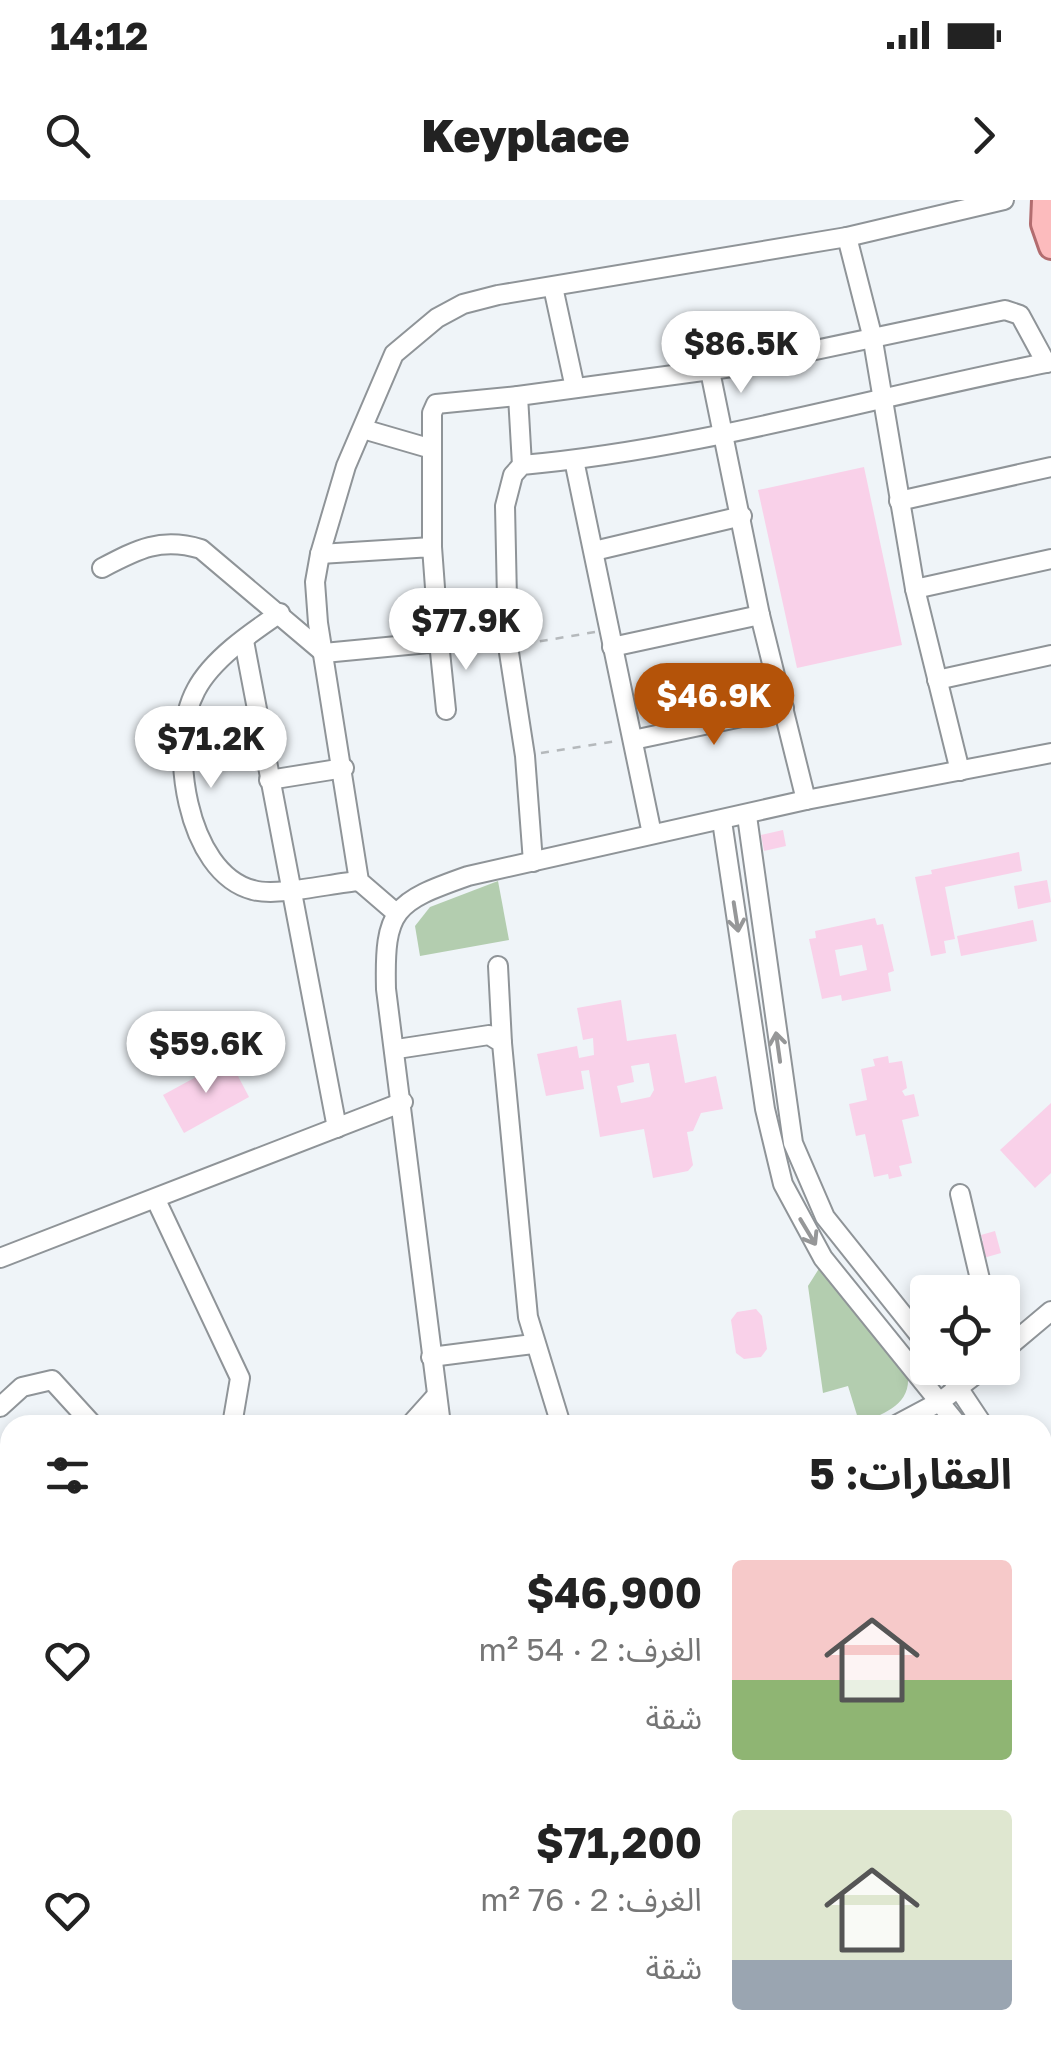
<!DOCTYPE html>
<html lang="ar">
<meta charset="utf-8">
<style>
body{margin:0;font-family:"Golos Text","Noto Sans Arabic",sans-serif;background:#f2f2f2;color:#222;direction:rtl;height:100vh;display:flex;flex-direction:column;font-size:38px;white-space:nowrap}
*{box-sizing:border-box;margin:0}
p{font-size:32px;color:#767676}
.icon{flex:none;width:55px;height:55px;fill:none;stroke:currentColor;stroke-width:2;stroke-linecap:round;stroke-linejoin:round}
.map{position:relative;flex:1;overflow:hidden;direction:ltr}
.drawer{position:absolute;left:0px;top:1215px;width:1052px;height:642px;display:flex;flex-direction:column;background:#fff;border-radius:30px 30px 0 0;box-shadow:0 5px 15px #0003;direction:rtl}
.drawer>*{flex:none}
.fabs{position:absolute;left:910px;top:1075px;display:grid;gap:20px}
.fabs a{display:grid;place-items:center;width:110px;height:110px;border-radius:10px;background:#fff;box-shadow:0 5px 15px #0003;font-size:50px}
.price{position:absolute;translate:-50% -85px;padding:0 22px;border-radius:35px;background:#fff;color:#222;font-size:32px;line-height:65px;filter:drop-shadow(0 2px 5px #0008)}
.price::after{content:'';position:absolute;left:50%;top:60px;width:30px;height:22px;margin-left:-15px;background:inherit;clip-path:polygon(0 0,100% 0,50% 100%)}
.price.on{background:#b45309;color:#fff}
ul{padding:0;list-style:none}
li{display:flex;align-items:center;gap:30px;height:250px;padding:0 40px}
li span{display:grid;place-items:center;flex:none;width:280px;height:200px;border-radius:10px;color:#555}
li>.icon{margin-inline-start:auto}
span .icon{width:120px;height:120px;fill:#fffc;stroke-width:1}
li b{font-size:42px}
h2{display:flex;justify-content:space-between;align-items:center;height:120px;padding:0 40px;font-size:42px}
.status{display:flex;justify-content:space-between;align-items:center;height:70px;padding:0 50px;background:#fff;direction:ltr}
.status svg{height:28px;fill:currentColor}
header{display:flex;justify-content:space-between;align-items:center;height:130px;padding:0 40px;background:#fff;font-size:45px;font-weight:800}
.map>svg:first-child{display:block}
</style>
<div class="status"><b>14:12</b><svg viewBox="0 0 49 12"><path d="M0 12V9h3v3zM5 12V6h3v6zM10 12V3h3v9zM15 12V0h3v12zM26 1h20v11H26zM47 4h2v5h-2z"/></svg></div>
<header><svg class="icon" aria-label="forward" viewBox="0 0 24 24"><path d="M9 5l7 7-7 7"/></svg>Keyplace<svg class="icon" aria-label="search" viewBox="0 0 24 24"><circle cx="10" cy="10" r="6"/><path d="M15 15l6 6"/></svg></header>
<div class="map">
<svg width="1051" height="1857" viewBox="0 0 1051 1857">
<rect width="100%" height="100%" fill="#eff4f8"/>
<g fill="#b3cdaf">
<path d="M498 681 509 740 420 756 415 726 430 707Z"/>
<path d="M820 1067 908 1177C910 1206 882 1213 860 1225L848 1186 823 1193 808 1086Z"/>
</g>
<g fill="#f9d1e9" fill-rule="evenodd">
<path d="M864 267 902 445 797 468 758 290Z"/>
<path d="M783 630 786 646 764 651 761 635Z"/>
<path d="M1019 652 1022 671 945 687 955 739 944 741 946 753 931 756 915 677 932 674 931 670Z"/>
<path d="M1047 680 1051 702 1018 709 1014 686Z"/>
<path d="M875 718 877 725 883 724 894 771 888 773 891 791 842 801 841 795 822 799 809 739 816 738 815 731ZM862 745 867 770 840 776 835 750Z"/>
<path d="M1033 720 1037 741 961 756 957 736Z"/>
<path d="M621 800 627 841 676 834 685 883 716 876 723 909 701 913 693 931 687 932 693 965 688 971 653 978 644 929 600 937 589 870 581 871 584 889 546 896 537 854 577 846 579 858 594 855 593 838 583 840 577 808ZM649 863 654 890 650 897 621 903 617 886 634 882 631 866Z"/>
<path d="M888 856 889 863 902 861 907 888 902 891 905 896 914 894 919 916 902 920 912 963 899 966 902 976 889 979 888 974 874 977 865 934 856 936 849 904 867 900 861 869 875 866 873 859Z"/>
<path d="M229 859 249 897 184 933 163 895Z"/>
<path d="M1051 903V973L1035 988 1000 950Z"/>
<path d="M995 1031 1001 1053 980 1059 975 1043 983 1041 981 1035Z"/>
<path d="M756 1109 762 1116 767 1149 761 1157 744 1159 736 1153 731 1120 737 1112Z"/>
<path d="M706 1216 709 1225H685Z"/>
<path d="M1042 1411 1051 1427V1500L1042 1485Z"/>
<path d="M1051 1527V1563L1042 1568V1531Z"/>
<path d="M1051 1685V1731L1042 1716V1690Z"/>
<path d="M858 1848H880L885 1857H863Z"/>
</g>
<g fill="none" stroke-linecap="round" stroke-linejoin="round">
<defs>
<g id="minor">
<path d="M847 37 872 135 915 389 960 571"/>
<path d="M553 87 575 188"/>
<path d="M710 171 760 415 806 600"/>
<path d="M363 229 432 249"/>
<path d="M574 260 652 634"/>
<path d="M522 265 518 196 740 166 1005 110 1020 115 1046 163"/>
<path d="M899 301 1051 267"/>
<path d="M432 347V213L436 204 518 196"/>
<path d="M594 351 742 316"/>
<path d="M320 354 432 347 439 442 508 435"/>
<path d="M102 368C138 349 161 337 201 349L324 453 439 442 446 510"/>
<path d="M915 389 1051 359"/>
<path d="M280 413C252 432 212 459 196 490 167 543 186 673 253 690 277 697 332 683 359 681"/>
<path d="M244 441 337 928"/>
<path d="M612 447 760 415"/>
<path d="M937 480 1051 455"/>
<path d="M633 540 784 508"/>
<path d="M269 580 344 568"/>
<path d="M747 616 793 943 825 1017 928 1146"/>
<path d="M722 621 765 909 783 984 823 1058 958 1225"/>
<path d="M533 662 525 556 508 446 505 306 513 275 522 265C701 249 876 196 1051 162"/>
<path d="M395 712 359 681 318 423 315 382 320 354 346 266 394 154 437 118 463 104 498 95 847 37 1004 0"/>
<path d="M498 766 502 843"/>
<path d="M397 849 489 835 502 843 528 1117 561 1225"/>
<path d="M960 994 983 1092"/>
<path d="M156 1000 240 1178 232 1225"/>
<path d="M0 1058 403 902"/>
<path d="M1002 1152 1051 1111"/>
<path d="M431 1157 533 1144"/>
<path d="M945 1168 983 1225"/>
<path d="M0 1207 22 1187 52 1180 93 1225"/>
<path d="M410 1225 436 1196"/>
<path d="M441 1225 386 789C384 709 394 702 468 676L806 600 1051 553"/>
<path d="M896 1225 941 1201 984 1168"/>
<path d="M0 1271 10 1279"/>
<path d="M1042 1341 1051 1356"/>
<path d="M1042 1379 1051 1395"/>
<path d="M0 1417 10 1422"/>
<path d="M0 1657 10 1647"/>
<path d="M0 1703 10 1707"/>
<path d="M327 1848 331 1857"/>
<path d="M470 1848 475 1857"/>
<path d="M615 1848 621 1857"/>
<path d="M942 1848 947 1857"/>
</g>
<g id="major">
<path d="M1044 0 1043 24 1051 47"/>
<path d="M1042 1649 1051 1644"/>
<path d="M670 1857 688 1848"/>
</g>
</defs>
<use href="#minor" stroke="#8f9498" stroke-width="22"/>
<use href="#major" stroke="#b26c6f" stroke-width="28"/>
<g stroke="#b5b9bc" stroke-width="2.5" stroke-dasharray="8 8" stroke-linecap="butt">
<path d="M524 444 595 432"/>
<path d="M541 553 617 541"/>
</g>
<use href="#minor" stroke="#fff" stroke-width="18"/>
<use href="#major" stroke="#fcbbbd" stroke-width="22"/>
</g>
<defs><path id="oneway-shaft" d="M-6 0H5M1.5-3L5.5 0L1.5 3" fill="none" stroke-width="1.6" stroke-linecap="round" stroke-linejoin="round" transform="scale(2.5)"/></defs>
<g stroke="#969798">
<use href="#oneway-shaft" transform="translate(736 717) rotate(81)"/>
<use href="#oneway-shaft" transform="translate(778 847) rotate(-98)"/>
<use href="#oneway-shaft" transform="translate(808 1032) rotate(59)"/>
</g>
</svg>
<div class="fabs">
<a><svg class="icon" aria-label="locate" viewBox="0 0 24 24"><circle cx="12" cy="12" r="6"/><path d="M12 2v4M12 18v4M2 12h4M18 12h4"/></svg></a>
</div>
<b class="price" style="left:741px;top:196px">$86.5K</b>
<b class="price" style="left:466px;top:473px">$77.9K</b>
<b class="price on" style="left:714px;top:548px">$46.9K</b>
<b class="price" style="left:211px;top:591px">$71.2K</b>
<b class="price" style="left:206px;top:896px">$59.6K</b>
<section class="drawer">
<h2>العقارات: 5<svg class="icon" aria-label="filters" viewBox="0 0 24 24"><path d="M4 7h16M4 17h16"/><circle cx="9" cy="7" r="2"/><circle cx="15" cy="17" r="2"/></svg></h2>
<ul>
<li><span style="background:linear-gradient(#f6c9c9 60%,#8fb573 0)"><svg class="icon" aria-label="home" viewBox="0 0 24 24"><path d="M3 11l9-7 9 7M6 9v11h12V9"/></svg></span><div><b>$46,900</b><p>الغرف: 2 · 54 m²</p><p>شقة</p></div><svg class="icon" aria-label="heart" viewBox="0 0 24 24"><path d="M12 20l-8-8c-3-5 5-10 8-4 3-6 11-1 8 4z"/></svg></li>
<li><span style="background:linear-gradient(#dfe7d0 75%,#9aa5b1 0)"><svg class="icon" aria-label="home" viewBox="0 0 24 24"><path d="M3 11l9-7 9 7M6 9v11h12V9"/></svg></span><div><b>$71,200</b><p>الغرف: 2 · 76 m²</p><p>شقة</p></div><svg class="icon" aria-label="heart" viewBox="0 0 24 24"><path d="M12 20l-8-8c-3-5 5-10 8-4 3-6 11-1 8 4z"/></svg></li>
</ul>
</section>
</div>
